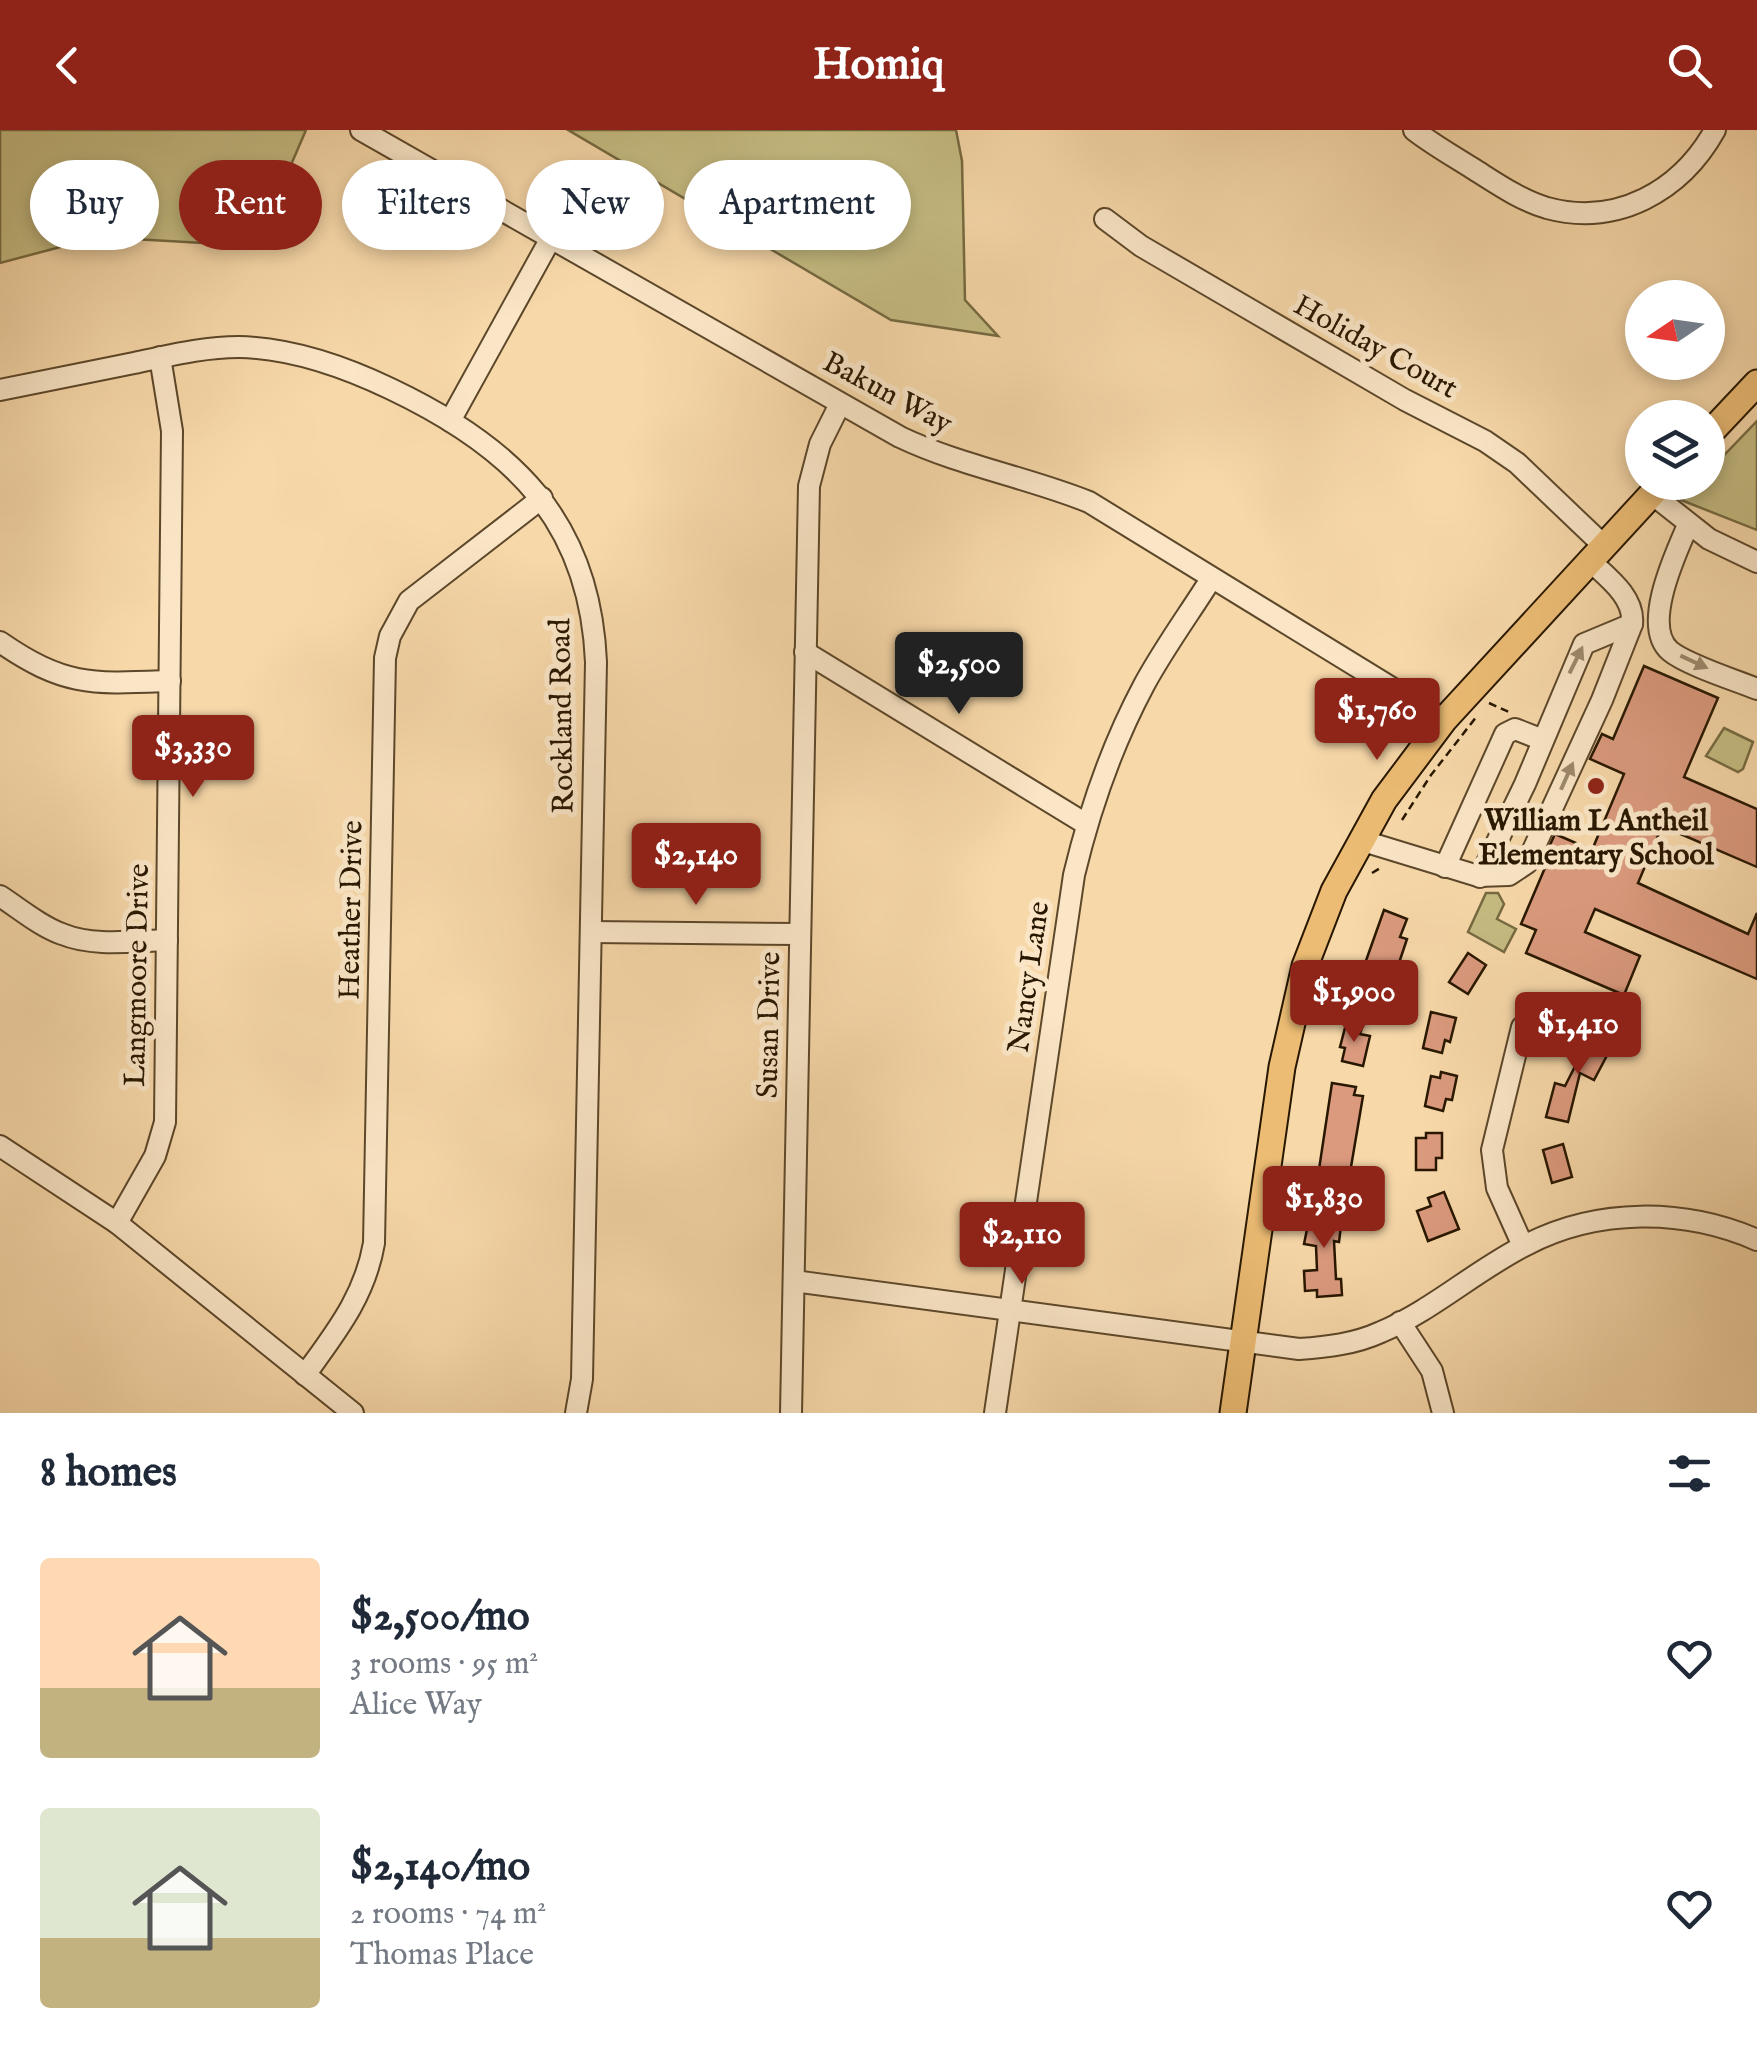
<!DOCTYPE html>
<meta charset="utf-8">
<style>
body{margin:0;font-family:"IM FELL English",serif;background:#f2f2f3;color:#1f2937;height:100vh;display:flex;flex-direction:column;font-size:38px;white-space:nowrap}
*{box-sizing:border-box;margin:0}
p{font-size:32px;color:#747a83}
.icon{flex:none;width:55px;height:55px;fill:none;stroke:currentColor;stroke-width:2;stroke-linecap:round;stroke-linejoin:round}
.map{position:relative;height:1283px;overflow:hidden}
.side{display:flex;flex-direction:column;background:#fff;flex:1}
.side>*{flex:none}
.banner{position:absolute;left:30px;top:30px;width:1000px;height:90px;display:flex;gap:20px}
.needle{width:65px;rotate:257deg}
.controls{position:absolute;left:1625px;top:150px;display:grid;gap:20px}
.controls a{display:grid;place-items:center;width:100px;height:100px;border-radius:50%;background:#fff;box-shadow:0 5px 15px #0003;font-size:50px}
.price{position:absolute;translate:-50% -85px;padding:0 22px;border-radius:10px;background:#8f2418;color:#fff;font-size:32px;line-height:65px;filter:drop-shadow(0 2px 5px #0008)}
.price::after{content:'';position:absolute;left:50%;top:60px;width:30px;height:22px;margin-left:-15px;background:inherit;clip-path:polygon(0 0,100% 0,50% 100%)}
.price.active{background:#222;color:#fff}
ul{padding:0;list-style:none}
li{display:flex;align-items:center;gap:30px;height:250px;padding:0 40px}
li span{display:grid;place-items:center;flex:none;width:280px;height:200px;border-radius:10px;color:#555}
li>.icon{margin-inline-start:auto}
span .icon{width:120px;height:120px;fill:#fffc;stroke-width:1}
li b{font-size:42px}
h2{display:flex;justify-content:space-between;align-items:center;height:120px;padding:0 40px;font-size:42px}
.tag{padding:0 35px;border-radius:45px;background:#fff;box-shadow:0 5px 15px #0003;font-size:35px;line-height:90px}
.tag.active{background:#8f2418;color:#fff}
header{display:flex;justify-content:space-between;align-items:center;height:130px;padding:0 40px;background:#8f2418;color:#fff;font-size:45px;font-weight:700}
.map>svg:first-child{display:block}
</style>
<header><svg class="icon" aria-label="back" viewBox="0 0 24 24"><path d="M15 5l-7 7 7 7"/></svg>Homiq<svg class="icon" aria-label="search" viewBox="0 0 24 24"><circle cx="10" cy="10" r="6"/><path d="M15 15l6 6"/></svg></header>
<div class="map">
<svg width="1757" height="1283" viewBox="0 0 1757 1283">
<rect width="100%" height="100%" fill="#f7d8a9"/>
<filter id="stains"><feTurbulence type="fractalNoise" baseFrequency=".002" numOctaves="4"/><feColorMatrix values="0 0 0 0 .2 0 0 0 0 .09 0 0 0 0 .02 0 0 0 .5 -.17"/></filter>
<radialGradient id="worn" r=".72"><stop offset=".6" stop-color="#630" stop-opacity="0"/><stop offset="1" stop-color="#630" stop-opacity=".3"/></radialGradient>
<g fill="#c5bc82" stroke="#766a41" stroke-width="2.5">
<path d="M0 0H306L256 116 98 107 0 133Z"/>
<path d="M568 0H956L962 31 965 170 998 206 891 190Z"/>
<path d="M1757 291V400L1681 370 1698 353 1708 352V342Z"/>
<path d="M1724 598 1753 612 1743 639 1738 642 1706 626Z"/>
<path d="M1486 763H1498L1504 774 1497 789 1516 799 1504 822 1468 802Z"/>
</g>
<g fill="#db9a7e" stroke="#281700" stroke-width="2.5">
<path d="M1644 536 1718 568 1684 647 1757 679V737L1662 696 1638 753 1748 804 1757 783V849L1595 779 1585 802 1640 826 1624 865 1526 823 1536 800 1521 794 1553 719 1549 717 1555 704 1592 720 1624 644 1590 629 1602 604 1613 609Z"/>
<path d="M1384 780 1407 789 1400 807 1407 809 1385 875 1368 870 1366 875 1352 870Z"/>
<path d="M1468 823 1486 835 1468 864 1449 852Z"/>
<path d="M1431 882 1456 888 1450 912 1445 910 1442 923 1423 918Z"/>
<path d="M1346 894 1362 898 1360 904 1370 906 1363 936 1342 931 1345 918 1340 917Z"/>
<path d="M1592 903 1613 914 1594 950 1580 943 1568 992 1546 987 1555 953 1565 956Z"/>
<path d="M1441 942 1457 946 1452 970 1446 969 1443 981 1425 976 1431 946 1440 948Z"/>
<path d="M1332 953 1356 957 1354 965 1363 966 1350 1043 1331 1041V1047L1318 1046Z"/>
<path d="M1426 1003H1442V1028H1436V1040H1416V1008H1426Z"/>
<path d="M1563 1014 1572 1047 1552 1053 1543 1020Z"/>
<path d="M1444 1062 1459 1099 1428 1111 1417 1081 1431 1076 1428 1068Z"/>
<path d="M1312 1075 1343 1080 1339 1112 1334 1111 1336 1149H1341L1342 1165 1317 1167V1160L1305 1161 1304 1141 1317 1140 1316 1116 1304 1114Z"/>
</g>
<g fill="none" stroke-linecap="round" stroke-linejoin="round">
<defs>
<g id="minor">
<path d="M361 0 900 307C961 336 1027 347 1089 372L1444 590"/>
<path d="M1414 0C1432 14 1453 26 1472 38 1496 53 1520 70 1547 78 1617 97 1681 61 1715 0"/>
<path d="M1105 89 1141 116 1405 270 1485 311 1517 333 1603 415"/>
<path d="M0 260C45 251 89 242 134 233 168 226 203 217 239 217 292 218 343 236 391 259 513 317 590 391 596 532L582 1249 576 1283"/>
<path d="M450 291 551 108"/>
<path d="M1652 364 1709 409 1757 432"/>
<path d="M1688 395C1676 423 1641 496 1670 521 1687 535 1735 550 1757 559"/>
<path d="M0 512C65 557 93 554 170 551"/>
<path d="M805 522 1086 694"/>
<path d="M1360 710 1478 746 1509 745 1527 733 1602 570 1632 494C1635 467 1607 447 1589 430"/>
<path d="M1445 737 1505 604 1515 599 1543 610"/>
<path d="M1480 747 1525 654 1584 514 1632 494"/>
<path d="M0 766C20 779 40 796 62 804 94 817 132 811 167 810"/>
<path d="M591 802 800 804"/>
<path d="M1522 897 1492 1020 1497 1058 1523 1116"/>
<path d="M0 1016 117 1093 353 1283"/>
<path d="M117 1093 155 1026 165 992 172 301 160 227"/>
<path d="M794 1151 1299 1219C1327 1217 1355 1214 1381 1202 1433 1180 1476 1140 1526 1115 1597 1078 1684 1078 1757 1110"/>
<path d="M1400 1192 1432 1241 1443 1283"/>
<path d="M305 1245C336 1202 365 1166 374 1113L385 528 390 506 409 471 542 368"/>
<path d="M791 1283 809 356 820 314 840 274"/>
<path d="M995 1283 1074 745C1090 678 1112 615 1144 555 1164 518 1189 484 1211 449"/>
</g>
<g id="major">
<path d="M1708 305 1757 253"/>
<path d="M1233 1283 1282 937 1305 836 1334 761 1384 670 1444 590 1663 352"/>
</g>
</defs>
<use href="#minor" stroke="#5c472a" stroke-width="24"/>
<use href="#major" stroke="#281700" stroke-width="29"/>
<g stroke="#281700" stroke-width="2.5" stroke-dasharray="8 5" stroke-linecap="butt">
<path d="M1708 335 1720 322"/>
<path d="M1682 362 1691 352"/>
<path d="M1489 573 1509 582"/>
<path d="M1402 690 1431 645 1477 586"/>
<path d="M1372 743 1382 737"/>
</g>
<use href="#minor" stroke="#fae6c7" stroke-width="20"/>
<use href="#major" stroke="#ecbc74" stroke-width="25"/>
</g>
<defs><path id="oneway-solid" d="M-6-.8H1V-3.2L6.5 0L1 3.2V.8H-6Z" transform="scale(2.5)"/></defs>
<g fill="#9c896d">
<use href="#oneway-solid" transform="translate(1576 530) rotate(-64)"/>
<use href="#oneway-solid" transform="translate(1694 532) rotate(25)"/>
<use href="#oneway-solid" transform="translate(1567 646) rotate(-66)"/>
</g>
<circle fill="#8f2418" stroke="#fae6c7" stroke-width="4" cx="1596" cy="656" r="10"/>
<g text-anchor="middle" stroke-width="10" stroke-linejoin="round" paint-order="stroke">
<g font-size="30" fill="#281700" stroke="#fae6c7">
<text transform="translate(1376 216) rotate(29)" y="10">Holiday Court</text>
<text transform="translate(888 262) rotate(28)" y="10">Bakun Way</text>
<text transform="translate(561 586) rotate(-91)" y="10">Rockland Road</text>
<text transform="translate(350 780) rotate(-89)" y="10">Heather Drive</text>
<text transform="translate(136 845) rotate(-89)" y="10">Langmoore Drive</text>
<text transform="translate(1028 847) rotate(-82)" y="10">Nancy Lane</text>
<text transform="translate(768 895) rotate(-89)" y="10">Susan Drive</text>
</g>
<g font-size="30" font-weight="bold" fill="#281700" stroke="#fae6c7">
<text x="1596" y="700">William L Antheil<tspan x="1596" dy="34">Elementary School</tspan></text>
</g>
</g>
<rect width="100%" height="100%" filter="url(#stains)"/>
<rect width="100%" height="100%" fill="url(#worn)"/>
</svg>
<div class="controls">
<a><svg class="needle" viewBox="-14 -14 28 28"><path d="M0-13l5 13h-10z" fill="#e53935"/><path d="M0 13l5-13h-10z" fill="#747a83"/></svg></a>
<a><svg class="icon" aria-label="layers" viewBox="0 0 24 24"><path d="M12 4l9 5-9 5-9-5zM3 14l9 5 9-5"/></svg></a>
</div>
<b class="price active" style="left:959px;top:587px">$2,500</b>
<b class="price" style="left:1377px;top:633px">$1,760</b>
<b class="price" style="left:193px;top:670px">$3,330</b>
<b class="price" style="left:696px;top:778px">$2,140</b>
<b class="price" style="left:1354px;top:915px">$1,900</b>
<b class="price" style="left:1578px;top:947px">$1,410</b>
<b class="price" style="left:1324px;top:1121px">$1,830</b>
<b class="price" style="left:1022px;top:1157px">$2,110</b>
<div class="banner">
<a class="tag">Buy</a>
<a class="tag active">Rent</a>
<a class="tag">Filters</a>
<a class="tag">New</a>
<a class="tag">Apartment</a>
</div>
</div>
<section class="side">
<h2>8 homes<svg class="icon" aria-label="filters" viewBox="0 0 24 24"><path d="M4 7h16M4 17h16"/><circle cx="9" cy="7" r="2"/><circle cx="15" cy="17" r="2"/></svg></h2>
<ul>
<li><span style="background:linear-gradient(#ffd9b3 65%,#c2b280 0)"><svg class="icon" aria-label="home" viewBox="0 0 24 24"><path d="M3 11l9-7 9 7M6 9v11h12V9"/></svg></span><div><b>$2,500/mo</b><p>3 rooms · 95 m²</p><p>Alice Way</p></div><svg class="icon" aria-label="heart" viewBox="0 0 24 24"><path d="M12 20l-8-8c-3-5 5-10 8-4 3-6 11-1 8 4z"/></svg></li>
<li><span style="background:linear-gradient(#dfe7d0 65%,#c2b280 0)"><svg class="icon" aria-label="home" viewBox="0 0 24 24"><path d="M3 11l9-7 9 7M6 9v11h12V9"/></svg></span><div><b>$2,140/mo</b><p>2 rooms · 74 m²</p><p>Thomas Place</p></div><svg class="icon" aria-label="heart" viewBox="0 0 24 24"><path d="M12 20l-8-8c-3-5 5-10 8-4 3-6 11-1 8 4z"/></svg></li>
</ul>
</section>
